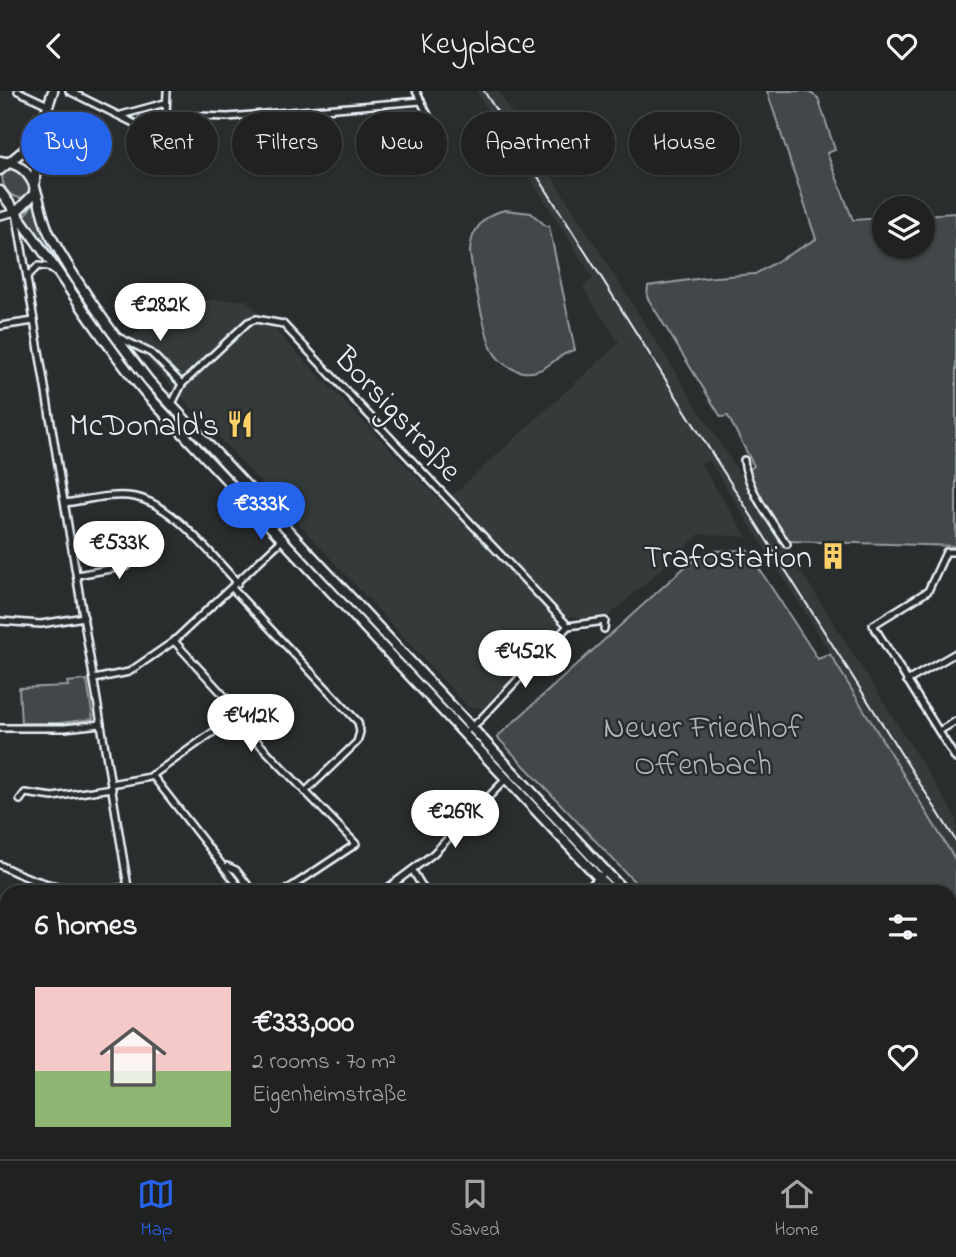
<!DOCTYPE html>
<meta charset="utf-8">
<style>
body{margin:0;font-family:"Indie Flower",sans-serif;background:#2d2f2f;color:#f1f3f6;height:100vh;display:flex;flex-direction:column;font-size:26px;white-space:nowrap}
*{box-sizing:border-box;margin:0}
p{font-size:23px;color:#a2a4a5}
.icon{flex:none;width:38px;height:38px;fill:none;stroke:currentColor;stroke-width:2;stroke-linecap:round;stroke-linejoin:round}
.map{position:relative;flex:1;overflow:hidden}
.side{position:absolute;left:0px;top:794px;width:957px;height:275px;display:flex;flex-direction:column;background:#202222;border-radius:21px 21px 0 0;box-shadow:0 2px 5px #0004,0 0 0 2px #3d3f40}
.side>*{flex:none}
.top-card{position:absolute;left:21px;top:21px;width:915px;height:63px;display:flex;gap:14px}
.tools{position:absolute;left:872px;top:105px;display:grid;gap:14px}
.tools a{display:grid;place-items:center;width:63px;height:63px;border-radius:50%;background:#202222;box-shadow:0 2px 5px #0004,0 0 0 2px #3d3f40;font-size:35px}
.price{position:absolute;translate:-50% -60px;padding:0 16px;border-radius:24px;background:#fff;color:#222;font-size:23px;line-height:46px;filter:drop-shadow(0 2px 4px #0008)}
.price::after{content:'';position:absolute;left:50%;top:42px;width:21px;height:16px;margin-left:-10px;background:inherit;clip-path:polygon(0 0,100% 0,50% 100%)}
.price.selected{background:#2563eb;color:#fff}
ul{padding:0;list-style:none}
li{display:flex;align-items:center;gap:21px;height:175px;padding:0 35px}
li+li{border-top:2px solid #3d3f40}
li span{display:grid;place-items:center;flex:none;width:196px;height:140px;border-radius:0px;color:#555}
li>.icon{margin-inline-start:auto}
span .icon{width:84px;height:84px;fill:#fffc;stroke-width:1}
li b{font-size:30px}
h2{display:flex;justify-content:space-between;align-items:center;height:84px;padding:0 35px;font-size:30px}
.pill{padding:0 24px;border-radius:32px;background:#202222;box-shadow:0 2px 5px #0004,0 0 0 2px #3d3f40;font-size:24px;line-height:63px}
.pill.selected{background:#2563eb;color:#fff}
header{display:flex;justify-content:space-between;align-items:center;height:91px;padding:0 35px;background:#202222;font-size:32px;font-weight:600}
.tabs{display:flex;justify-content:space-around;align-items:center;height:98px;border-top:2px solid #3d3f40;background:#202222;font-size:19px;color:#a2a4a5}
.tabs a{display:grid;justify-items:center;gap:4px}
.tabs .selected{color:#2563eb}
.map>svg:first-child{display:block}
</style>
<header><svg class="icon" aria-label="back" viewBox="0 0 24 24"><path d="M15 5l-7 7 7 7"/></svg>Keyplace<svg class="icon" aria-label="heart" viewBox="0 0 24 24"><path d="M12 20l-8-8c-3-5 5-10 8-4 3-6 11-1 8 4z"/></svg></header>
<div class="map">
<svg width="956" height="1068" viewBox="0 0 956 1068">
<rect width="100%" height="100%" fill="#2a2d2e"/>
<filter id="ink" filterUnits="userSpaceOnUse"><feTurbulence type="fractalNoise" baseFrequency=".0143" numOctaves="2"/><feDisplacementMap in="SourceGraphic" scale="14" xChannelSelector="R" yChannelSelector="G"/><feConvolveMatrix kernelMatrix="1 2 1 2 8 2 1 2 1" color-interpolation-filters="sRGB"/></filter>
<g filter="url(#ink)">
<g fill="#363a3b">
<path d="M476 0H498L956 726V770L863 614 709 369 701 374 747 446 700 443 609 525 583 528 571 525 483 617 468 616 129 249 173 208 246 209 443 413 619 252 583 197 593 187Z"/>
<path d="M956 848V1068H867L863 1062H950V851Z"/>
<path d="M712 1062H832L837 1068H703Z"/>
</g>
<g fill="#424648" stroke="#959ca0" stroke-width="2">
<path d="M767 0H807L818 7 835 59 827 62 853 129 884 127V156H922V124L956 122V455L788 450 748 384 750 378 754 375 728 325 721 326 647 206 648 195 703 187 755 183 816 148Z"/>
<path d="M157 18 160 20 165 34 160 40 140 31 138 27 141 22Z"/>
<path d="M11 76 17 77 29 90V101L22 107C9 107 0 94 3 81Z"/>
<path d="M34 111 40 134 55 162 53 164 25 125Z"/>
<path d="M505 119 531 122 546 135H549L575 259C555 263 547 284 523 281 511 279 499 271 493 260 486 249 471 176 470 161 470 155 471 150 473 145 479 131 491 122 505 119Z"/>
<path d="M747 459 818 568 830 563 956 770V824L950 828V802L644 801 497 646 687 474 710 460Z"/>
<path d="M87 589 93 628 60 632H21L19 597 68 595 67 591Z"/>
<path d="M22 1062H183L185 1068H22Z"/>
<path d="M191 1062H278L297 1068H193Z"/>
</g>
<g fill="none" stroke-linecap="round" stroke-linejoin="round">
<g stroke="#989fa3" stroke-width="2">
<path d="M0 956 7 961"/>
<path d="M386 1062 404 1068"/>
</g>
<defs>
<g id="minor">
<path d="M18 0 48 14"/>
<path d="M69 0 174 52"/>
<path d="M167 0 166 24 181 71"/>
<path d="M416 0 440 48"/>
<path d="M121 24 165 12"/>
<path d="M166 24 228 26 421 10"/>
<path d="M0 125 16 121 129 802"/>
<path d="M27 186 38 175 48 176 55 181"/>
<path d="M0 235 34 230"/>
<path d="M118 246 151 262 182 293"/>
<path d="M171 315 182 293 248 231 256 228 283 233 568 535"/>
<path d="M744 369C746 396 772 431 787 453"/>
<path d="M65 412C87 409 112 402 135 406 174 414 211 464 238 492"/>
<path d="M956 461H946L928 500 873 534 956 668"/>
<path d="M77 484 127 475 125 466"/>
<path d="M232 497 358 631 360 641 357 651 305 701"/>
<path d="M0 530 41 533 84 526"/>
<path d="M568 535 605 530 604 538"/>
<path d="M174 550 249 632V642L356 753 282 802"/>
<path d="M94 588 129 581 174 550 283 448"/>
<path d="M907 590 956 562"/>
<path d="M0 637H65L101 633"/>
<path d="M939 640 956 630"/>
<path d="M464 642 480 629 568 535"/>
<path d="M152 684 244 802"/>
<path d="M111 693 150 686 240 622"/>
<path d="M20 709 25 702 53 706 112 697"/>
<path d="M0 774C42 796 82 804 128 796"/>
<path d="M227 775 236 779 254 802"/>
<path d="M413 780 426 802"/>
<path d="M381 802 433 763 506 688"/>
<path d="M950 838 956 834"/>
<path d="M534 1062 548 1068"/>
<path d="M692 1068 702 1062"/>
</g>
<g id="tertiary">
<path d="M584 802 602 784"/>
<path d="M601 802 613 796"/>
<path d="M0 1018 7 1020"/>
</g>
<g id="primary">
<path d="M0 70C11 72 21 74 28 84 40 99 40 125 50 144 78 195 113 244 149 290L626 802"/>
<path d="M0 79 24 59 38 39"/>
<path d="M0 100C51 167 94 240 148 305L613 802"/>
<path d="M16 121 34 103 37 58 43 30 53 0"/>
<path d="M849 1062 853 1068"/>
</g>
</defs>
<use href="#minor" stroke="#e8f1f8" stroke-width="10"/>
<use href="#tertiary" stroke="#e8f1f8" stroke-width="11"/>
<use href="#primary" stroke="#e8f1f8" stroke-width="13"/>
<use href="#minor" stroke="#2a2d2e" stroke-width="5"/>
<use href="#tertiary" stroke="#2a2d2e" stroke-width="6"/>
<use href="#primary" stroke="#2a2d2e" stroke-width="8"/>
<path stroke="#e8f1f8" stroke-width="2" d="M484 0 956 750"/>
</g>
</g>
<defs>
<symbol id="restaurant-bare" viewBox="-9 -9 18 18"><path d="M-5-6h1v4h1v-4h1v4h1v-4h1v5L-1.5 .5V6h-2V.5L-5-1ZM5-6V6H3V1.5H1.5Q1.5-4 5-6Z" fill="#ffd166" stroke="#2a2d2e" stroke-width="2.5" paint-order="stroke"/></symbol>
<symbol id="building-bare" viewBox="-9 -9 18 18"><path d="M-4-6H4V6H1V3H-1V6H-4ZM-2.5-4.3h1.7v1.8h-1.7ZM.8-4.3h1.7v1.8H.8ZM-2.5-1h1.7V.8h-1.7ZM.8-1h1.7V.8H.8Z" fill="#ffd166" stroke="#2a2d2e" stroke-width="2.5" paint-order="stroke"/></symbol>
</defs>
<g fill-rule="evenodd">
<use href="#restaurant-bare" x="221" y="314" width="38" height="38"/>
<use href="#building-bare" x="814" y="446" width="38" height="38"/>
</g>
<g text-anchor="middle" stroke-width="5" stroke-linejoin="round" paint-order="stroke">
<g font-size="32" fill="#e8f1f8" stroke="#2a2d2e">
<text transform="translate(399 322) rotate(47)" y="11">Borsigstraße</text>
</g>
<g font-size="32" fill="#e8f1f8" stroke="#2a2d2e" text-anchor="end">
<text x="219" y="344">McDonald's</text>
<text x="812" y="476">Trafostation</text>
</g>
<g font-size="32" fill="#aeb5ba" stroke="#2a2d2e">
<text x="703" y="646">Neuer Friedhof<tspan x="703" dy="37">Offenbach</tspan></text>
</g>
</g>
</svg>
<div class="tools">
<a><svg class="icon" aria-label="layers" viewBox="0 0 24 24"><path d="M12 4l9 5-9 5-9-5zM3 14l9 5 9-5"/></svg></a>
</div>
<b class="price" style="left:160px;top:252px">€282K</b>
<b class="price selected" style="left:261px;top:451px">€333K</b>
<b class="price" style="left:119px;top:490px">€533K</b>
<b class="price" style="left:525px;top:599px">€452K</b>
<b class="price" style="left:251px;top:663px">€412K</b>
<b class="price" style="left:455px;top:759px">€269K</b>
<div class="top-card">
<a class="pill selected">Buy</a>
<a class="pill">Rent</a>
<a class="pill">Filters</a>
<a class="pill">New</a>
<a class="pill">Apartment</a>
<a class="pill">House</a>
</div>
<section class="side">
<h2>6 homes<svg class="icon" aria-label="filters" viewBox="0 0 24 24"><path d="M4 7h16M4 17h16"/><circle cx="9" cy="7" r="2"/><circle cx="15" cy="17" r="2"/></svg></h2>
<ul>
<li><span style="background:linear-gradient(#f6c9c9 60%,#8fb573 0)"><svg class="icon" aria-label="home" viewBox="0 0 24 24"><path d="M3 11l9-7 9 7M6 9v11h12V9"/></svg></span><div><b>€333,000</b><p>2 rooms · 70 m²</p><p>Eigenheimstraße</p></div><svg class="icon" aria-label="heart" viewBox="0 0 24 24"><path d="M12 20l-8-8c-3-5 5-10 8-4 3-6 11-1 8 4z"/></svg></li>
</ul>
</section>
</div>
<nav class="tabs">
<a class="selected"><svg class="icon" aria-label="map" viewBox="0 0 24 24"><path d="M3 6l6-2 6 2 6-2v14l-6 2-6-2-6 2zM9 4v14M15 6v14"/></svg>Map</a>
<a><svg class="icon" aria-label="saved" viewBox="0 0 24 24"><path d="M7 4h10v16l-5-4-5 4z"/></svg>Saved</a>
<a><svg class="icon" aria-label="home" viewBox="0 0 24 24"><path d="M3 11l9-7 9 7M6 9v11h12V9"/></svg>Home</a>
</nav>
